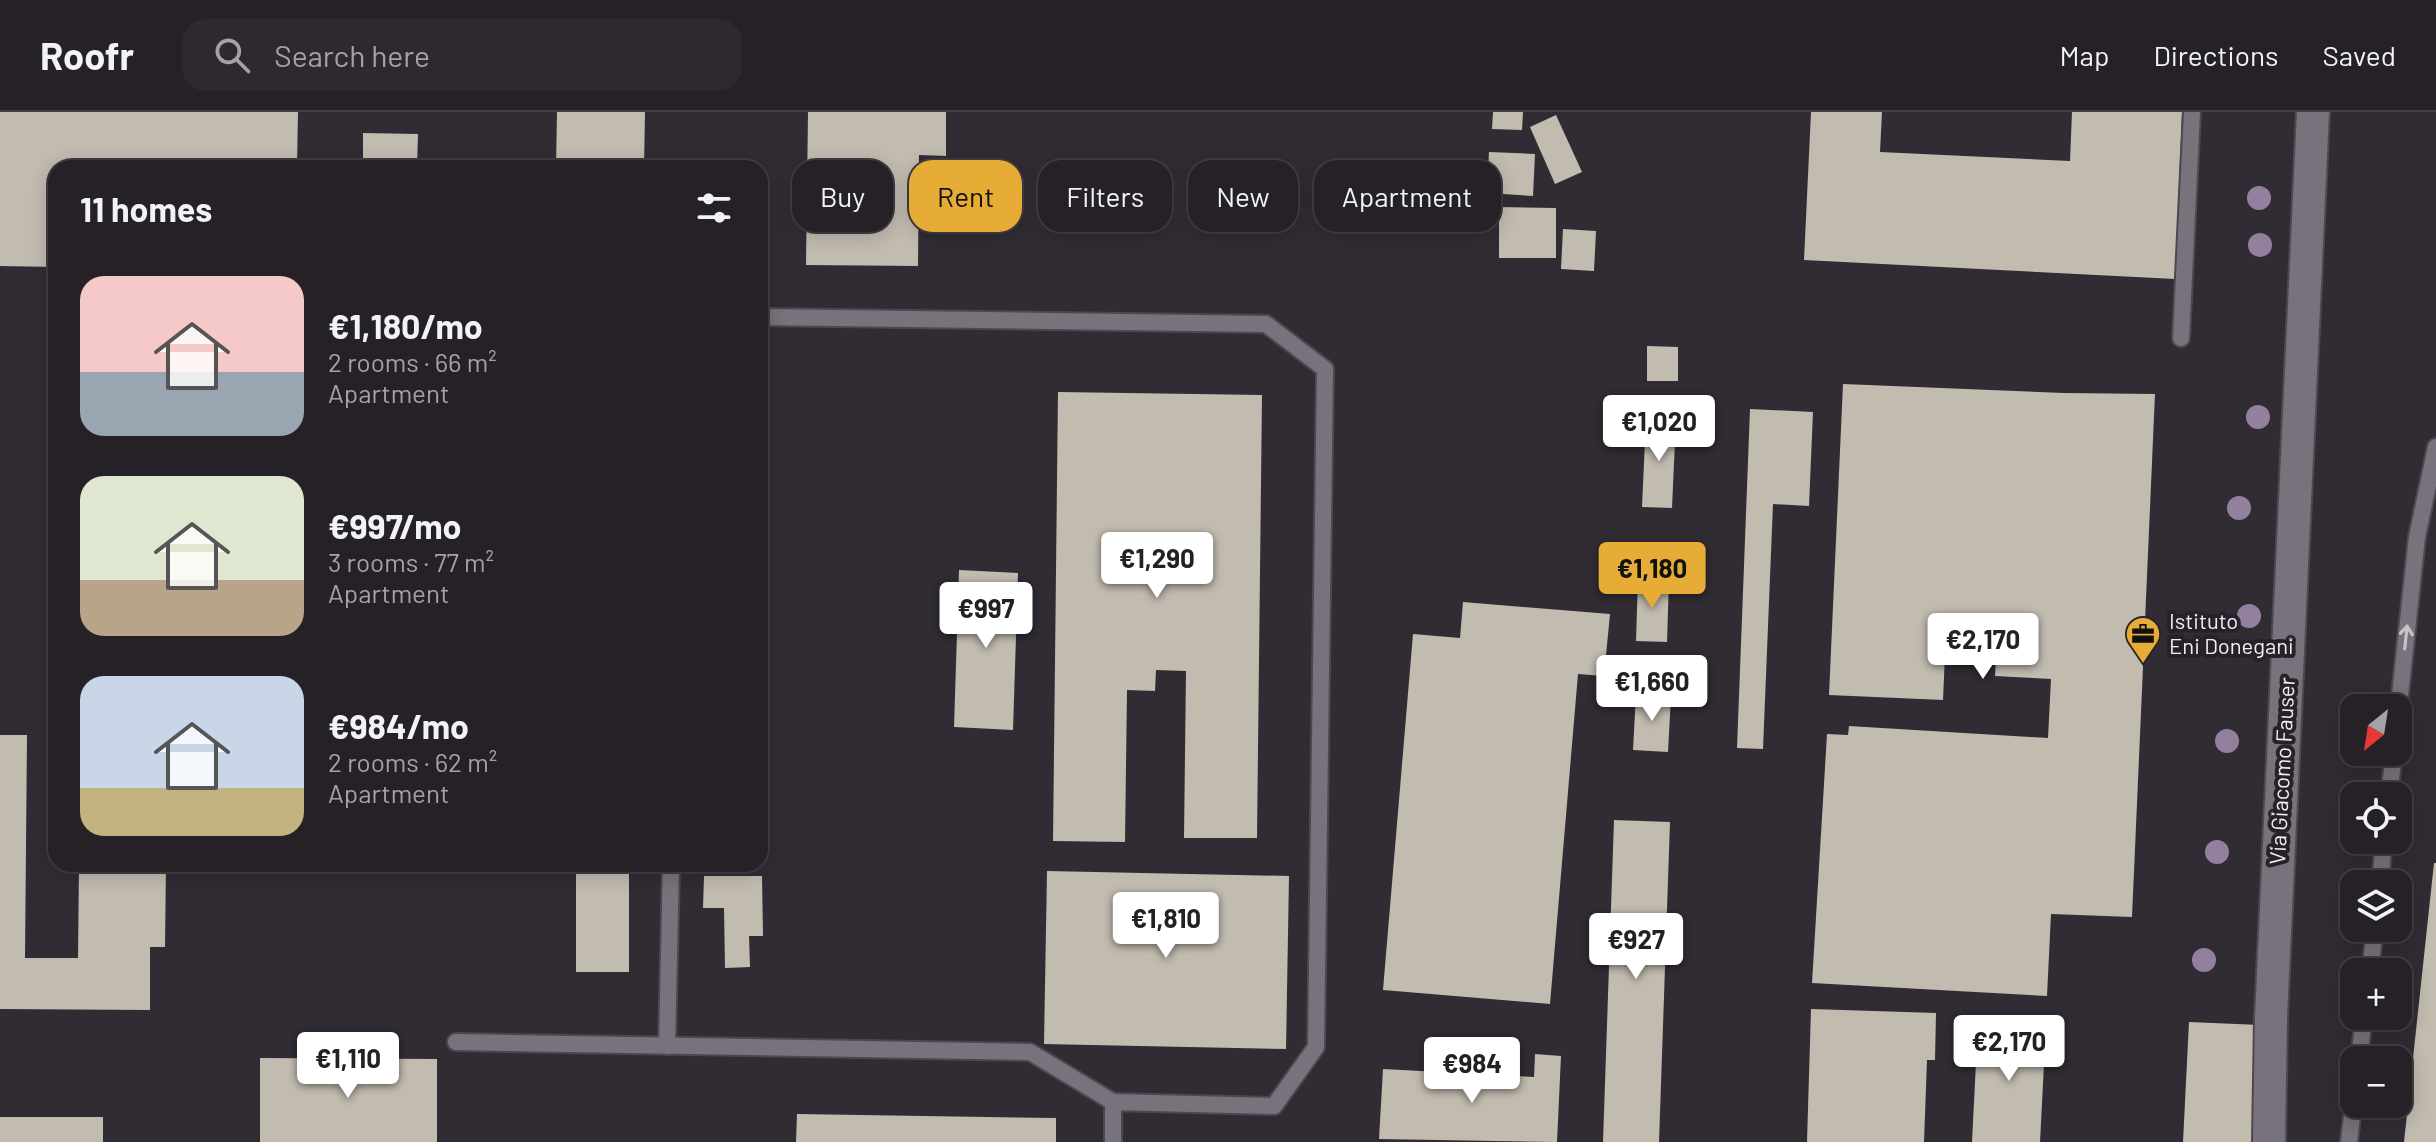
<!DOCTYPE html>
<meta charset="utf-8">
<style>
body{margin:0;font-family:Barlow,sans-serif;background:#2d292f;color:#f1f3f6;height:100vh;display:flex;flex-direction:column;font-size:30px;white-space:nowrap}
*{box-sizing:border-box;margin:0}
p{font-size:26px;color:#a3a3a7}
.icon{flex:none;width:44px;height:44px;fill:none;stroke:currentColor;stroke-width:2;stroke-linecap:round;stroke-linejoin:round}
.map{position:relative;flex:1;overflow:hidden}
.sheet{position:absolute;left:48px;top:48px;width:720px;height:712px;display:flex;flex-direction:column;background:#252127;border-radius:24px;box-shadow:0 4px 20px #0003,0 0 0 2px #423e44}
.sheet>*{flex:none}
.banner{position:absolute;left:792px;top:48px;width:760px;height:72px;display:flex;gap:16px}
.needle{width:52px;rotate:210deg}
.fabs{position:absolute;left:2340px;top:582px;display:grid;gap:16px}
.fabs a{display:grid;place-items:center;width:72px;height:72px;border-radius:16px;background:#252127;box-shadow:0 4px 20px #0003,0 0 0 2px #423e44;font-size:40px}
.price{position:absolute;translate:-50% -68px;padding:0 18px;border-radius:8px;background:#fff;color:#222;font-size:26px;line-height:52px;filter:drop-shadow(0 2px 4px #0008)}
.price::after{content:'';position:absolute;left:50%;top:48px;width:24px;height:18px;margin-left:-12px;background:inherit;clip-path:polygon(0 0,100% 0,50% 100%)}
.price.selected{background:#e7ac36;color:#111}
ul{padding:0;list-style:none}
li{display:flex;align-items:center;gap:24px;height:200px;padding:0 32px}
li span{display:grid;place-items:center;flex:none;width:224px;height:160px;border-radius:24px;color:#555}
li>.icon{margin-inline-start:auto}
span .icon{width:96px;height:96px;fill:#fffc;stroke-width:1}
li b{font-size:34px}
h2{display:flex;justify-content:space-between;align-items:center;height:96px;padding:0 32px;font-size:34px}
.pill{padding:0 28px;border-radius:24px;background:#252127;box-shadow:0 4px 20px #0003,0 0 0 2px #423e44;font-size:28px;line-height:72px}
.pill.selected{background:#e7ac36;color:#111}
header{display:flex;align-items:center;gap:48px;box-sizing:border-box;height:112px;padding:0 40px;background:#252127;border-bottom:2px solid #423e44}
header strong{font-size:38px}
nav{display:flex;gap:44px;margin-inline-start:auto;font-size:28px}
.search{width:560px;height:72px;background:#2d292f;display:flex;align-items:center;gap:20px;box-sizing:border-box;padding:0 28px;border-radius:24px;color:#a3a3a7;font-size:30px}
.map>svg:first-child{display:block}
</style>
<header>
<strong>Roofr</strong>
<div class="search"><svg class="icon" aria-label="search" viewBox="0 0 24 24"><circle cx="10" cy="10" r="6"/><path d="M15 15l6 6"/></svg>Search here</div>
<nav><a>Map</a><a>Directions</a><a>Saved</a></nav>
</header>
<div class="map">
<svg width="2436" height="1030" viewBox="0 0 2436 1030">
<rect width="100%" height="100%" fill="#312c34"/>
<g fill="#c2bbb0">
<path d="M0 0H298L297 56H56V155L0 154Z"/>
<path d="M557 0H645L644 56H556Z"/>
<path d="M808 0H946V44L919 43 918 154 806 153Z"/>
<path d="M1493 0H1523L1522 18 1492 17Z"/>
<path d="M1811 0H1882L1880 40 2070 49 2072 0H2182L2175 167 1804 148Z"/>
<path d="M1556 3 1582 60 1555 72 1530 15Z"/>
<path d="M363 21 418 22 417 56H363Z"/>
<path d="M1489 40 1535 42 1533 84 1487 81Z"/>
<path d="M1499 95 1556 96V146H1499Z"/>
<path d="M1563 117 1596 119 1594 159 1561 157Z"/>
<path d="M1647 234 1678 235V269H1647Z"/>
<path d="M1843 272 2064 281 2155 282 2132 805 2051 802 2047 884 1812 871 1827 622 1848 623 1849 614 2048 626 2051 567 1995 564 1997 522 1946 520 1943 588 1829 583Z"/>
<path d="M1058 280 1262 283 1257 726H1184L1186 559 1156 558 1155 579 1127 578 1125 730 1053 729Z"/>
<path d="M1750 297 1813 300 1809 394 1773 392 1763 637 1737 636Z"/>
<path d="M1646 306 1676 307 1672 396 1642 395Z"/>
<path d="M959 458 1018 461 1013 618 954 615Z"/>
<path d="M1638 465 1669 466 1667 530 1636 529Z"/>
<path d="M1463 490 1610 502 1604 564 1578 562 1550 892 1383 878 1413 522 1460 526Z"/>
<path d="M1636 582 1671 584 1668 640 1633 638Z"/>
<path d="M0 623H27L25 846H78L79 752H166L165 835H150V898L0 897Z"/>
<path d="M1614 708 1670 710 1659 1030H1603Z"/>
<path d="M2434 751H2436V1030H2404Z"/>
<rect x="576" y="752" width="53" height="108"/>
<path d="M1047 759 1289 764 1286 937 1044 932Z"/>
<path d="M704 764H762L763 824H749L750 855 725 856 724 796H703Z"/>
<path d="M1811 897 1936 901 1935 948H1927L1924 1030H1807Z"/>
<path d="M1978 910 2046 913 2040 1030H1972Z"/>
<path d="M2189 910 2260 913 2254 1030H2183Z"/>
<path d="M1535 942 1561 944 1557 1030 1379 1027 1383 957 1534 965Z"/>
<path d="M260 946 437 947V1030H260Z"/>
<path d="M797 1002 1056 1006V1030H796Z"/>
<rect x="0" y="1005" width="103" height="25"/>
</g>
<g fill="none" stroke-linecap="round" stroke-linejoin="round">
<defs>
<g id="lane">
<path d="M760 205 1266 212 1325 257 1316 935 1274 994 1113 990V1030"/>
<path d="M2181 226 2192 0"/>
<path d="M2398 602 2417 425 2436 335"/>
<path d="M2389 684 2394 640"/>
<path d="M2380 772 2384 728"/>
<path d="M2370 860 2375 816"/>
<path d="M456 930 1030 940 1113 990"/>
<path d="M667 934 671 752"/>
<path d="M2359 948 2364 904"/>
<path d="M2349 1030 2354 987"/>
</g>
<path id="street" d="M2269 1030 2271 905 2313 0"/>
</defs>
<use href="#lane" stroke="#4d4850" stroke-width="20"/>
<use href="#street" stroke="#4d4850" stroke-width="36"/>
<use href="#lane" stroke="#79727c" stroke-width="16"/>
<use href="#street" stroke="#79727c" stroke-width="32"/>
</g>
<g fill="#93809e">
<circle cx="2259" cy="86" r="12"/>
<circle cx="2260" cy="133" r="12"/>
<circle cx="2258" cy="305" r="12"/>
<circle cx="2239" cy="396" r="12"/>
<circle cx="2249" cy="504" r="12"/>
<circle cx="2227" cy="629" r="12"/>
<circle cx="2217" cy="740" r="12"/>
<circle cx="2204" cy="848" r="12"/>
</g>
<defs><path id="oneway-shaft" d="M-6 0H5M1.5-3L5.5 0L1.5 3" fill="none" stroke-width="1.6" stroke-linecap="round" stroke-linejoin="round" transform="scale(2)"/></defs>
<use stroke="#c7c2c9" href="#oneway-shaft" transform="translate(2406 525) rotate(-84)"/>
<defs>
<symbol id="office-pin" viewBox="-11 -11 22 30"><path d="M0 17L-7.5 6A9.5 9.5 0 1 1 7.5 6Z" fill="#e7ac36" stroke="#27222a"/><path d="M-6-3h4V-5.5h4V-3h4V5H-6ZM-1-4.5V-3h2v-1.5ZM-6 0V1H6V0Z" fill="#111"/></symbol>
</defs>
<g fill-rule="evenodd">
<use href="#office-pin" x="2123" y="502" width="40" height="54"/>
</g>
<g text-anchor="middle" stroke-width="8" stroke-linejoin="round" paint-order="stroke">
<g font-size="22" fill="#f1edf3" stroke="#27222a" text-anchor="start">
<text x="2169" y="517">Istituto<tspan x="2169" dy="25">Eni Donegani</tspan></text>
</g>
<g font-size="22" fill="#f1edf3" stroke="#27222a">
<text transform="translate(2282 659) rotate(-87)" y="8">Via Giacomo Fauser</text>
</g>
</g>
</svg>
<div class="fabs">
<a><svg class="needle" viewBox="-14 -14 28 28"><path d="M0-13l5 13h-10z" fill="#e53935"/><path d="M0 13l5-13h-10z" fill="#a3a3a7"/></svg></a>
<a><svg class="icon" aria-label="locate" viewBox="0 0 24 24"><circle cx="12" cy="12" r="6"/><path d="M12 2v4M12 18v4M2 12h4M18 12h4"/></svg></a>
<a><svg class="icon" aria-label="layers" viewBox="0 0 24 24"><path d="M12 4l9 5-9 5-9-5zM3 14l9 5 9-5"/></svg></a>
<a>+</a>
<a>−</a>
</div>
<b class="price" style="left:1659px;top:351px">€1,020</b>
<b class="price" style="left:1157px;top:488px">€1,290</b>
<b class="price selected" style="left:1652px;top:498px">€1,180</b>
<b class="price" style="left:986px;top:538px">€997</b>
<b class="price" style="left:1983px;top:569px">€2,170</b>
<b class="price" style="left:1652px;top:611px">€1,660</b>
<b class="price" style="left:1166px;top:848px">€1,810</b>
<b class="price" style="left:1636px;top:869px">€927</b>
<b class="price" style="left:2009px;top:971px">€2,170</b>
<b class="price" style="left:348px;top:988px">€1,110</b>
<b class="price" style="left:1472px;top:993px">€984</b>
<div class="banner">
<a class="pill">Buy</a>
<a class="pill selected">Rent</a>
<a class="pill">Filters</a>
<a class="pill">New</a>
<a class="pill">Apartment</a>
</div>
<section class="sheet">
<h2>11 homes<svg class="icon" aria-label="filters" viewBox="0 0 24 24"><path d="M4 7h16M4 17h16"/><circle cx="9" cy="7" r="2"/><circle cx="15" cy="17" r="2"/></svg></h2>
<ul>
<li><span style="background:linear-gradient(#f6c9c9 60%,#9aa5b1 0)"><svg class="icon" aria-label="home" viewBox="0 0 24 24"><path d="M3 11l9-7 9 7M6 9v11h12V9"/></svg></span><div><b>€1,180/mo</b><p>2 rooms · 66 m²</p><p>Apartment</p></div></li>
<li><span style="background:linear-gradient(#dfe7d0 65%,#b9a48a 0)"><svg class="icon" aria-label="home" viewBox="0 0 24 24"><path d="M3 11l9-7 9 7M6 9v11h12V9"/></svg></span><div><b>€997/mo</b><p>3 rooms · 77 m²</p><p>Apartment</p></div></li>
<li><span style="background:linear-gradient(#c9d6e8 70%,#c2b280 0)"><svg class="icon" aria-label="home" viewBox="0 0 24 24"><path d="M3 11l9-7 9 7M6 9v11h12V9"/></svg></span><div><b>€984/mo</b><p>2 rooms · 62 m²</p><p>Apartment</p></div></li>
</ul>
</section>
</div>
